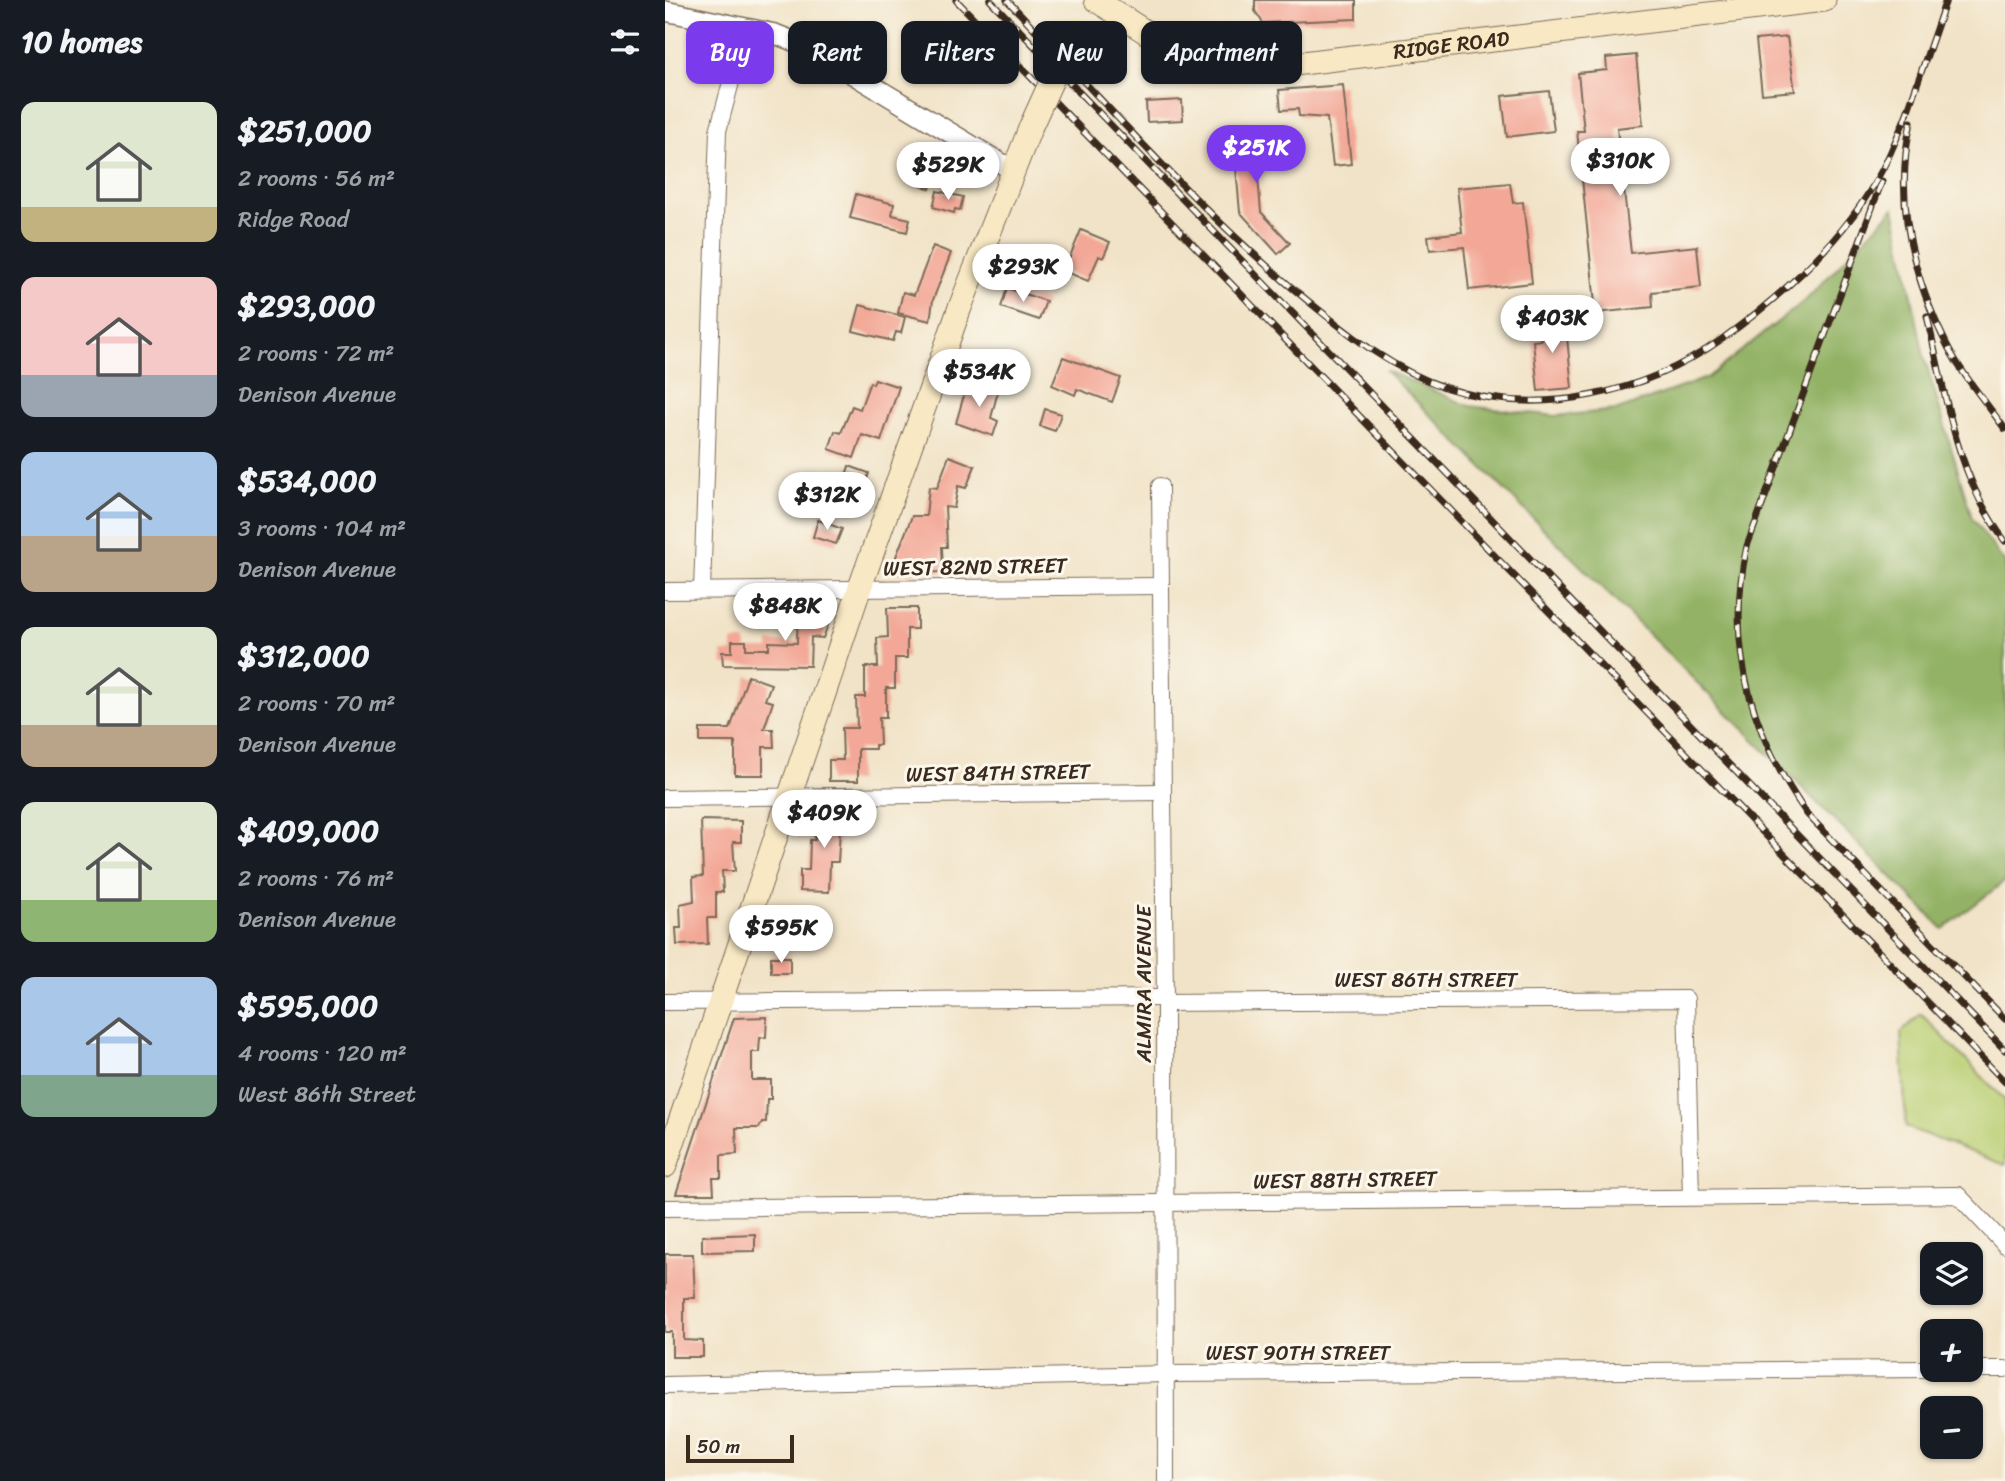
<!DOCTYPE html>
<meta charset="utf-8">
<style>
body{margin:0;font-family:Sriracha,sans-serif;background:#20242c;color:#f1f3f6;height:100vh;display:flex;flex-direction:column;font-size:26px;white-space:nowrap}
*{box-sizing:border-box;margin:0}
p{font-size:23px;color:#9ea1a6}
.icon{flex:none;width:38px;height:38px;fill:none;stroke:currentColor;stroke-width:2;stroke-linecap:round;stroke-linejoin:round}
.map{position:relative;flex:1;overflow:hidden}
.details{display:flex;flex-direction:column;background:#171b24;width:665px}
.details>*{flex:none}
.banner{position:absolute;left:21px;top:21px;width:665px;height:63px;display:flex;gap:14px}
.controls{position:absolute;left:1255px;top:1242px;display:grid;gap:14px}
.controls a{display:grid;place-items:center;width:63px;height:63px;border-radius:14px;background:#171b24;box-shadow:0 2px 5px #0004;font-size:35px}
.scale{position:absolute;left:21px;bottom:18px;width:108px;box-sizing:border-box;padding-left:7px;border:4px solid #3b2a1e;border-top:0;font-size:19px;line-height:24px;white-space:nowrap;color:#3b2a1e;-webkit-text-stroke:5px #fbf7ec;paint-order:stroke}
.price{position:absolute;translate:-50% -60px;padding:0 16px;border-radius:24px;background:#fff;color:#222;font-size:23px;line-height:46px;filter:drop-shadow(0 2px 4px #0008)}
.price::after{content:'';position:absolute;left:50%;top:42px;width:21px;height:16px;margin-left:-10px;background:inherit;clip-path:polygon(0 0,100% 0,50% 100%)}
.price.active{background:#7c3aed;color:#fff}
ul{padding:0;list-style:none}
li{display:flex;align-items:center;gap:21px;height:175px;padding:0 21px}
li span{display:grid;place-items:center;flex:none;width:196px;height:140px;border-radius:14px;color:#555}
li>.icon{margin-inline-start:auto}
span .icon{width:84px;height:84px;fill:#fffc;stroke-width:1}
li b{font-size:30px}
h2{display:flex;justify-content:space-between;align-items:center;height:84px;padding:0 21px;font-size:30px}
.tag{padding:0 24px;border-radius:14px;background:#171b24;box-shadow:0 2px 5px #0004;font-size:24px;line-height:63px}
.tag.active{background:#7c3aed;color:#fff}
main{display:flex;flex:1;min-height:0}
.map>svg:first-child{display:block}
</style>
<main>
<section class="details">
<h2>10 homes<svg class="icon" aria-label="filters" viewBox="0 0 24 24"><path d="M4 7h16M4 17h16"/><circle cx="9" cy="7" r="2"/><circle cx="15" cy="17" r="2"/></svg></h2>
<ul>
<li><span style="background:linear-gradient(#dfe7d0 75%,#c2b280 0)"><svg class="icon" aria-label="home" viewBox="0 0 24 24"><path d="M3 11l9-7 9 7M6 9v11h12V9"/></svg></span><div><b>$251,000</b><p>2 rooms · 56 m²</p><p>Ridge Road</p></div></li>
<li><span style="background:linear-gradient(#f6c9c9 70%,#9aa5b1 0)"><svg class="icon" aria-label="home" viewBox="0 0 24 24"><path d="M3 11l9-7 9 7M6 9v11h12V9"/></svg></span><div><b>$293,000</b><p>2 rooms · 72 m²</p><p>Denison Avenue</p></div></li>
<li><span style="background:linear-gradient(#a9c7e8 60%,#b9a48a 0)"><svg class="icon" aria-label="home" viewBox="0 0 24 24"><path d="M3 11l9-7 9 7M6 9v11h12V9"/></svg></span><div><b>$534,000</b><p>3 rooms · 104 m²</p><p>Denison Avenue</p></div></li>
<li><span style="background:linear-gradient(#dfe7d0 70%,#b9a48a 0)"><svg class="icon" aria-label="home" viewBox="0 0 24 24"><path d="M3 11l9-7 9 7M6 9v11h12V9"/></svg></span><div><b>$312,000</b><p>2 rooms · 70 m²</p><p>Denison Avenue</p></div></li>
<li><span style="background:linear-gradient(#dfe7d0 70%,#8fb573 0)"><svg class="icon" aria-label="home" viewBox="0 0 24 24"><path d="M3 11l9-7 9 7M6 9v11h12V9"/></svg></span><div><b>$409,000</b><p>2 rooms · 76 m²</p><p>Denison Avenue</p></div></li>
<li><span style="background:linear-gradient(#a9c7e8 70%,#7fa58c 0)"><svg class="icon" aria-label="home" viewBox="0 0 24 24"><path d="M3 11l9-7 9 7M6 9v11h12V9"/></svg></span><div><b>$595,000</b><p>4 rooms · 120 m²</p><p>West 86th Street</p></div></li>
</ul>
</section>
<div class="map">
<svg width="1340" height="1481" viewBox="0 0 1340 1481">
<rect width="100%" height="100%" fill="#fbf7ec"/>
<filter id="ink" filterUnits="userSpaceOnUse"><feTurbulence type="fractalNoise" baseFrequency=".0143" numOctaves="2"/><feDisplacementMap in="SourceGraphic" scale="14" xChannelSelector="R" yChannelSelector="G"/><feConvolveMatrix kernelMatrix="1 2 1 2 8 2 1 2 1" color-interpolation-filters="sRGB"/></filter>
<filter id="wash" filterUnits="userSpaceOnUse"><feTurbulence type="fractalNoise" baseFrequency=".00686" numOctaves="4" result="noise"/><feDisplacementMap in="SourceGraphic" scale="28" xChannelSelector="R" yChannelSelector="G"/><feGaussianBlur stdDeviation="1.57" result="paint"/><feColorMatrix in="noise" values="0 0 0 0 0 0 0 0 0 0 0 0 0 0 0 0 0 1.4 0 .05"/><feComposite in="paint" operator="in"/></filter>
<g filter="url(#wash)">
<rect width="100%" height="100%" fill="#f1e3c7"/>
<path fill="#bacf73" stroke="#7a7c48" stroke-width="2" d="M1256 1014 1340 1100V1165L1241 1127 1236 1033Z"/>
<path fill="#93b265" stroke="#676e42" stroke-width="2" d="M1229 208 1259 356 1307 518 1340 563V881L1278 929 720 370 804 406 891 416 953 410 1042 378 1143 298Z"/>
<g id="blocks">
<g fill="#f3a796">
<path d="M590 0H691V19L598 23 590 11Z"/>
<path d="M1122 37 1130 91 1097 94 1091 40Z"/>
<path d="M971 55 978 125 952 128 966 253 1032 246 1036 287 987 292 988 307 931 313 912 131H919L913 73 942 70 941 58Z"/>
<path d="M678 85 686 164 668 166 662 118 634 116 633 109 616 110 614 90Z"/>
<path d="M884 91 889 131 842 137 837 96Z"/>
<path d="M517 100 518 120 482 122 481 102Z"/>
<path d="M605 131 608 164 592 165 596 212 625 243 613 254 575 212 571 168 575 165 572 134Z"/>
<path d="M255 171 269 176 265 189 250 183Z"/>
<path d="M845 183 848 203 858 202 867 283 804 290 799 247 765 250 763 236 797 232 792 188Z"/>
<path d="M272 191 298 197 295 210 290 209 289 213 268 207Z"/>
<path d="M191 194 229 204 227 215 245 219 242 232 185 218Z"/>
<path d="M416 230 445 242 438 258 434 256 423 281 399 271Z"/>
<path d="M268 246 286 253 268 300 265 321 233 313 238 292 249 295Z"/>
<path d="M342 288 381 301 374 320 336 307Z"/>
<path d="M195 305 240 317 236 333 231 332 228 341 188 331Z"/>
<path d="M895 311 898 338 902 337 907 388 873 391 868 341 876 340 874 313Z"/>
<path d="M398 357 456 378 447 402 412 389 410 395 387 385Z"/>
<path d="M210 379 234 387 216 441 197 435 189 458 164 449 170 431 176 433 187 406 195 409 205 382 208 384Z"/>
<path d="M307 381 333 391 326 418 333 421 328 436 291 423 301 388 304 389Z"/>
<path d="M380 409 396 414 390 431 375 426Z"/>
<path d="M284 456 310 466 301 488 293 486 289 508 280 507 282 547H277L278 572 231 573 227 567 247 516H261L264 487 272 488Z"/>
<path d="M184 466 204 473 198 492 178 485Z"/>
<path d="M153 520 177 529 171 544 148 537Z"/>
<path d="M133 606 164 607 168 612 158 638 146 637 145 666 58 665 57 652H67V641H81V649H104V642L132 643Z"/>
<path d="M222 608H252V629H242V658H230V688H221V718H214L215 745H210V749H193V781H164V760H178L177 728H192L191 697H200V667H213L212 638 223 637Z"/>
<path d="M83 676 106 684 100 700 108 702 99 729H108L109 747H98V775H70V742H35V729H65Z"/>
<path d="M188 812V828L175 829 173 862H165L164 892 135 891V870H144L145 840H150L149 813Z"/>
<path d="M36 820 76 821V842H68L70 871H57L58 892H51V918H42L43 944 12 945 11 928H16L15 904 29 901 28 877 38 876Z"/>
<rect x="106" y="957" width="19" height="16"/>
<path d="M102 1017 101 1037 95 1038 94 1052H87V1080H106V1099H102L101 1122H97L94 1128H71L72 1154 56 1155V1178H48L49 1194H11L69 1018Z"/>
<path d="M90 1234V1251L37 1252V1236Z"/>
<path d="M0 1254H28L30 1298H19V1340L38 1341V1357H7V1332H0Z"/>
</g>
</g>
</g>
<g filter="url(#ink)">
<use href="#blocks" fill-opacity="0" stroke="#7b6b59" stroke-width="2"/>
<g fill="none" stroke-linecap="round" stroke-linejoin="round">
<defs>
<g id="minor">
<path d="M495 486 500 1003 501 1481"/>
<path d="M37 590 53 131 80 29"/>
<path d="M0 591 494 586"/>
<path d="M0 798 498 792"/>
<path d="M0 1002 500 998"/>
<path d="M500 1003 1021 999 1026 1197"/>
<path d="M0 1208 1293 1195 1340 1245"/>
<path d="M1306 1369H1340"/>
<path d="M0 1385 502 1374 1267 1369"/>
</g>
<path id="tertiary" d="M0 11 110 34 141 46 349 171"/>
<g id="secondary">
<path id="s1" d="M431 0 507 49 545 62 588 69 1159 0"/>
<path d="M0 1166 194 590 294 310 366 126"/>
</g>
</defs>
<use href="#minor" stroke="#7b6b59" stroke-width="18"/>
<use href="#tertiary" stroke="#7b6b59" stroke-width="22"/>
<use href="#secondary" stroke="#7b6b59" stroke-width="25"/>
<use href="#minor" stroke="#fff" stroke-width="16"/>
<use href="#tertiary" stroke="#fff" stroke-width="19"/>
<use href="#secondary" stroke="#f8e8c3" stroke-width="23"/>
<defs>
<g id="rail">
<path d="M291 0 1340 1082"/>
<path d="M325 0 1340 1050"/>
<path d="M342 0C440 102 533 211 643 301 686 336 728 370 782 388 875 418 979 394 1057 339 1118 295 1183 236 1218 168 1227 151 1234 132 1242 114"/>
<path d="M1239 122 1281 0"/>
<path d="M1246 122C1229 199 1247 276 1282 345 1297 375 1321 402 1340 429"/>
<path d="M1217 181 1082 546C1060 644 1085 733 1142 814L1340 1019"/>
<path d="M1262 316C1280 393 1291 476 1340 541"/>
</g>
</defs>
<use href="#rail" stroke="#3b2a1e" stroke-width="7"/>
<use href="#rail" stroke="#fbf7ec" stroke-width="4.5" stroke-dasharray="13" stroke-linecap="butt"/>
<defs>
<path id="secondary-bridge" d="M366 126 410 29"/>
</defs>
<use href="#secondary-bridge" stroke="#7b6b59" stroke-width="25" stroke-linecap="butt"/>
<use href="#secondary-bridge" stroke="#f8e8c3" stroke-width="23"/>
</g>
</g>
<g text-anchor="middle" stroke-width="6" stroke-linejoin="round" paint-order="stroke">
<g font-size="21" fill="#3b2a1e" stroke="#fbf7ec">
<text dy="7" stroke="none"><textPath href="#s1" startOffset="374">RIDGE ROAD</textPath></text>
<text transform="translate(310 567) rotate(-1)" y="7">WEST 82ND STREET</text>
<text transform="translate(333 773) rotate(-1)" y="7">WEST 84TH STREET</text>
<text x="761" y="987">WEST 86TH STREET</text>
<text transform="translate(479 984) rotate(-90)" y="7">ALMIRA AVENUE</text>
<text transform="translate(680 1180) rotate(-1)" y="7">WEST 88TH STREET</text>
<text x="633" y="1360">WEST 90TH STREET</text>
</g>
</g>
</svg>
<div class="controls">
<a><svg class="icon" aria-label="layers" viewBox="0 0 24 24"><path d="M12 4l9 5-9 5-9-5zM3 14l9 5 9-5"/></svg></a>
<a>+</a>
<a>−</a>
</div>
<div class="scale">50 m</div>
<b class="price active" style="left:591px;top:185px">$251K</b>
<b class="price" style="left:955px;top:198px">$310K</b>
<b class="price" style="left:283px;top:202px">$529K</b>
<b class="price" style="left:358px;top:304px">$293K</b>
<b class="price" style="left:887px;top:355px">$403K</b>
<b class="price" style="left:314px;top:409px">$534K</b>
<b class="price" style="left:162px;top:532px">$312K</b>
<b class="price" style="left:120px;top:643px">$848K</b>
<b class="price" style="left:159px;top:850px">$409K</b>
<b class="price" style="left:116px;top:965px">$595K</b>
<div class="banner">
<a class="tag active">Buy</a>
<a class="tag">Rent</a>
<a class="tag">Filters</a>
<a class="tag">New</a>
<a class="tag">Apartment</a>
</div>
</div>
</main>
